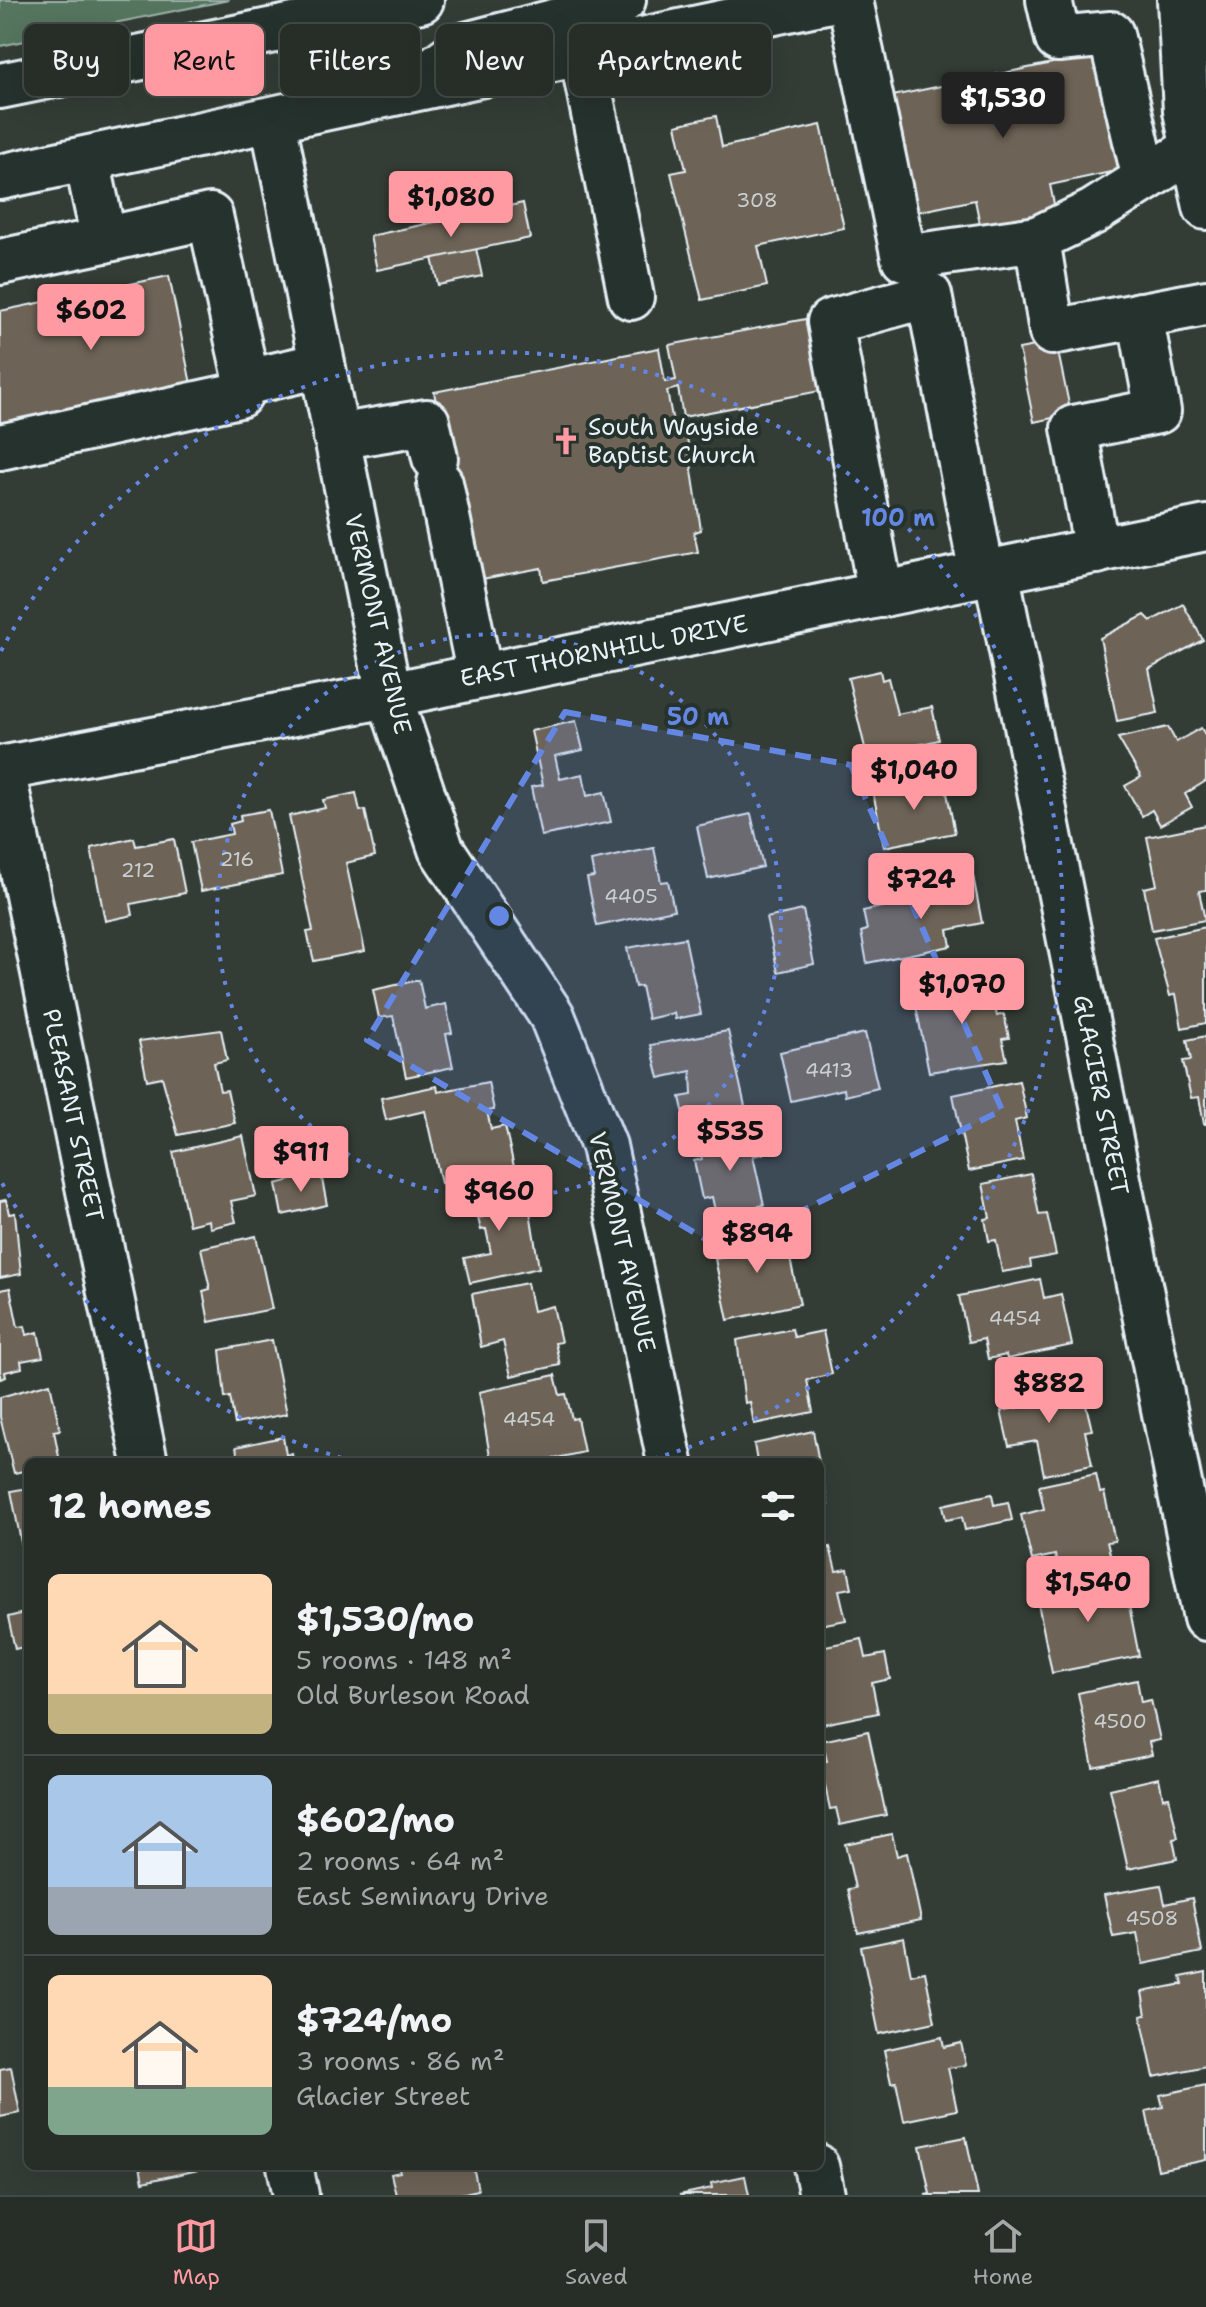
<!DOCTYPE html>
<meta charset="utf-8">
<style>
body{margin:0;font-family:"Shantell Sans",sans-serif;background:#2f3630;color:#f1f3f6;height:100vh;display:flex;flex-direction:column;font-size:30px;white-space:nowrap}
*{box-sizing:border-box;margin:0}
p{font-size:26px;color:#a4a8a8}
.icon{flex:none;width:44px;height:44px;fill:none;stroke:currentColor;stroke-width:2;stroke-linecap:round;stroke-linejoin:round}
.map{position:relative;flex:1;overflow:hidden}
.panel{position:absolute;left:24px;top:1458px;width:800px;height:712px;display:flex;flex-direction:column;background:#272e28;border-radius:12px;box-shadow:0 8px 32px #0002,0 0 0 2px #434a45}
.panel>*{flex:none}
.hud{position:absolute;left:24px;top:24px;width:800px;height:72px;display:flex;gap:16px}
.price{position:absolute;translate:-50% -68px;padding:0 18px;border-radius:8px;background:#ff9aa2;color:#111;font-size:26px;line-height:52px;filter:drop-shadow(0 2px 4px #0008)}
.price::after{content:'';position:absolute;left:50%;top:48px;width:24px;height:18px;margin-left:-12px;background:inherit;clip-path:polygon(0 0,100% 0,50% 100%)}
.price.current{background:#222;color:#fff}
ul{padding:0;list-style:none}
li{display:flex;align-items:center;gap:24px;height:200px;padding:0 24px}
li+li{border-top:2px solid #434a45}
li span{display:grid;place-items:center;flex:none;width:224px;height:160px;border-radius:12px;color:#555}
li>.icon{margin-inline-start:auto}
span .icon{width:96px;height:96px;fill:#fffc;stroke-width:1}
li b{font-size:34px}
h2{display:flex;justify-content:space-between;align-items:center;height:96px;padding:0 24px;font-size:34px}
.tag{padding:0 28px;border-radius:12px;background:#272e28;box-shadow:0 8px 32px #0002,0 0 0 2px #434a45;font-size:28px;line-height:72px}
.tag.current{background:#ff9aa2;color:#111}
.tab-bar{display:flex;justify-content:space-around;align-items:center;height:112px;border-top:2px solid #434a45;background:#272e28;font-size:22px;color:#a4a8a8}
.tab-bar a{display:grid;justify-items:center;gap:4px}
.tab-bar .current{color:#ff9aa2}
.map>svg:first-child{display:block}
</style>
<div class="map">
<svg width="1206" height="2195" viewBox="0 0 1206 2195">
<rect width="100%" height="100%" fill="#343d35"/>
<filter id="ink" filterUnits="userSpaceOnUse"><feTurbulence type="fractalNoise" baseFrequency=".0125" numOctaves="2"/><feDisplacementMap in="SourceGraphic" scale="16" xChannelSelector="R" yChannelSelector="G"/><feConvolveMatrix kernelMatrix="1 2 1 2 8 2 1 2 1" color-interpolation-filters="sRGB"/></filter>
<g filter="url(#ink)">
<path fill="#54755f" stroke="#9eb3ac" stroke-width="2" d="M0 0H229L0 46Z"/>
<g fill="#6d6356" stroke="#e8f1f8" stroke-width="2">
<path d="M1096 54 1120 170 1050 185 1056 213 981 229 975 200 907 214 883 98Z"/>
<path d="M716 116 722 147 821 125 844 228 758 246 767 286 702 300 671 173 686 170 676 125Z"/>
<path d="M464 193 482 276 438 285 420 203Z"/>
<path d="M523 203 530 238 377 270 370 236Z"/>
<path d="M169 276 192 389 0 427V311Z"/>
<path d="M811 318 825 390 683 417 678 388 667 391 675 433 686 431 701 530 694 532 698 552 543 581 541 568 471 581 434 392 659 348 665 382 676 380 669 345Z"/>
<path d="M1056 342 1071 414 1034 422 1019 349Z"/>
<path d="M1183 604 1203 640 1149 669 1158 713 1117 721 1100 638 1145 615 1151 621Z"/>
<path d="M880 671 882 680 888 678 897 714 932 707 939 740 867 756 848 678Z"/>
<path d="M576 721 583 750 555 756 560 779 583 774 587 796 604 792 611 822 541 836 531 787 543 785 531 731Z"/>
<path d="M1168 727 1176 742 1201 728 1206 736V781L1185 794 1192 807 1160 825 1152 810 1142 816 1125 786 1141 777 1118 738Z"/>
<path d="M944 778 955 833 884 847 873 792Z"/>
<path d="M356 793 360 811 365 810 375 856 346 863 365 951 314 961 307 932 313 931 289 816 325 808 323 800Z"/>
<path d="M269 810 282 875 201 891 191 842 232 834 230 824 241 821 240 815Z"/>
<path d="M751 814 763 867 708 879 697 826Z"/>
<path d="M1206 825V890L1199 891 1205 920 1152 930 1144 888 1157 885 1147 837Z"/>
<path d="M134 838 136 846 174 839 185 893 131 904 133 915 105 921 91 848Z"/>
<path d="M654 848 661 882 668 881 674 910 597 926 587 878 594 877 591 861Z"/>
<path d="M973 876 982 923 948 930 951 946 867 963 861 932 867 930 863 911 923 898 921 891Z"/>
<path d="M803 910 814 964 778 972 766 918Z"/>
<path d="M1206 927V1023L1182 1028 1176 994 1170 996 1154 938Z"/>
<path d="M685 938 701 1014 675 1019 674 1013 648 1019 641 986 635 987 627 948Z"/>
<path d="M997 977 1002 1002 994 1004 997 1016 1004 1014 1009 1038 1002 1039 1007 1060 929 1072 914 996Z"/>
<path d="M419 980 425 1009 446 1004 452 1033 446 1034 453 1067 406 1077 393 1016 379 1018 373 990Z"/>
<path d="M221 1030 227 1060 214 1063 220 1091 227 1090 235 1123 178 1135 162 1077 147 1080 139 1041Z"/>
<path d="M728 1031 747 1115 687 1128 680 1097 692 1095 691 1071 659 1078 651 1045Z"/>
<path d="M865 1033 878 1088 845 1096 844 1089 791 1101 780 1052Z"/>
<path d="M1206 1036V1124H1204L1199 1097 1191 1098 1183 1061 1191 1060 1187 1040Z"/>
<path d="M1019 1081 1027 1118 1015 1121 1023 1160 969 1171 953 1095Z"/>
<path d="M488 1082 494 1110 487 1111 491 1129 505 1126 514 1167 441 1183 425 1111 386 1120 381 1098 437 1086 438 1092Z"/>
<path d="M758 1132 763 1154 753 1156 764 1205 716 1215 712 1197 702 1199 694 1161 702 1159 699 1144Z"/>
<path d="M243 1136 256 1196 231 1201 236 1222 210 1228 209 1220 189 1225 173 1152Z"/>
<path d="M297 1173 298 1178 321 1174 327 1205 282 1215 276 1184 291 1180 290 1174Z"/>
<path d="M1031 1174 1039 1215 1047 1214 1056 1255 1030 1260 1031 1267 1002 1272 996 1240 989 1241 985 1219 990 1218 983 1184Z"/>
<path d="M504 1183 508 1203 528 1199 539 1268 470 1283 464 1258 491 1253 486 1229 481 1230 478 1218 483 1217 482 1212 456 1218 451 1194Z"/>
<path d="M6 1200 9 1214 15 1213 21 1274 0 1278V1201Z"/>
<path d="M779 1226 784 1245H787L800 1304 728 1320 715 1259 736 1255 732 1236Z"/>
<path d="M256 1236 272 1309 209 1322 203 1291 210 1289 201 1248Z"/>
<path d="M1040 1279 1044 1298 1061 1294 1072 1345 1007 1359 1006 1355 988 1359 984 1339 969 1342 959 1296Z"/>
<path d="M527 1283 533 1311 553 1306 561 1342 555 1343 560 1365 511 1376 503 1341 481 1347 472 1294Z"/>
<path d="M10 1288 18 1327 25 1326 27 1335 38 1332 43 1357 21 1361 22 1368 5 1372 6 1377 0 1379V1290Z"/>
<path d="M792 1329 794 1337 823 1331 832 1374 807 1380 813 1412 754 1424 750 1402 745 1403 737 1340Z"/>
<path d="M272 1340 287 1414 235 1424 230 1397 225 1398 220 1350Z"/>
<path d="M555 1375 560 1395 566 1394 572 1419 577 1418 584 1452 539 1462H491L479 1392Z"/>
<path d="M1059 1375 1065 1405 1085 1401 1092 1430 1085 1431 1092 1465 1044 1475 1037 1441 1009 1446 1001 1411 1016 1408 1011 1385Z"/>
<path d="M50 1383 60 1430 54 1431 60 1462H28V1470L14 1473 0 1417V1397Z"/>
<path d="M813 1431 819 1462H757L754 1444Z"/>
<path d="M283 1437 286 1455 292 1453 293 1462H239L236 1447Z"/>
<path d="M820 1465 828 1506 820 1508Z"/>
<path d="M1096 1474 1100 1493 1104 1492 1115 1541 1107 1542 1112 1562 1059 1574 1055 1555 1032 1560 1021 1515 1044 1509 1039 1486Z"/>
<path d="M28 1488V1546L22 1547 11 1491Z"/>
<path d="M992 1494 994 1505 1008 1502 1012 1520 965 1530 962 1517 946 1520 943 1505Z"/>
<path d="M830 1547 836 1571 848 1569 852 1588 839 1590 846 1620 820 1625V1549Z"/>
<path d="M1123 1575 1139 1656 1052 1673 1036 1593Z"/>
<path d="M28 1604V1646L15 1649 8 1617 24 1613 22 1605Z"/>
<path d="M862 1639 866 1658 885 1654 890 1679 872 1683 878 1713 823 1724 820 1647Z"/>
<path d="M1137 1680 1141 1702 1151 1700 1160 1740 1149 1742 1152 1755 1093 1767 1078 1693Z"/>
<path d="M868 1731 886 1815 840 1825 836 1808 830 1809 820 1762 827 1761 822 1741Z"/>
<path d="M1159 1778 1163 1798 1169 1797 1178 1838 1173 1839 1177 1859 1128 1869 1110 1789Z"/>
<path d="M892 1834 897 1856 907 1853 921 1920 858 1933 848 1889 855 1888 845 1844Z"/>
<path d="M1161 1885 1165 1904 1192 1898 1202 1952 1143 1964 1137 1933 1113 1937 1104 1895Z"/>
<path d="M904 1938 911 1975 925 1972 935 2022 879 2034 861 1947Z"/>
<path d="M1206 1972V2066L1154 2077 1141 2016 1146 2015 1142 1992 1183 1984 1181 1977Z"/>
<path d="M942 2037 944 2047 961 2043 966 2065 948 2068 957 2110 904 2121 896 2082 891 2083 884 2050Z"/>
<path d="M11 2067 20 2113 0 2117V2069Z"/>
<path d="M1206 2085V2160L1158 2170 1146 2111 1163 2107 1160 2095Z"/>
<path d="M966 2137 978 2195H925L930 2194 920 2146Z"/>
<path d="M140 2166H217L143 2182Z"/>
<path d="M398 2166H473L478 2190 456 2195H396L391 2174 400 2172Z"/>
<path d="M682 2166H708L683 2171Z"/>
<path d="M745 2176 749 2195H679L712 2188 711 2183Z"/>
</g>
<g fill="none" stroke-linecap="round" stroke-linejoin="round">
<defs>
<g id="minor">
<path d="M850 0 904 258 1037 239"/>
<path d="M1049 0 1058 39 1111 34 1145 179"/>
<path d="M1180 0 1186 111 1206 207"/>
<path d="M582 54 631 297"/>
<path d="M273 121 389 695 441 849 552 1016 604 1146 670 1462"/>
<path d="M1194 148 1093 212 1037 239 1052 332 1206 303"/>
<path d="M0 262 104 240"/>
<path d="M247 382 322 365"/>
<path d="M336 437 427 422 435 458"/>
<path d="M0 447 239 395 247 382 210 216 104 240 87 160"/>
<path d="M440 483 480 676"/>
<path d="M1097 551 1074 428 1158 411 1140 315"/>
<path d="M996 571 1206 1618"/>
<path d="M881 595 830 322 929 295 982 574"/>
<path d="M0 769 389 695 1206 528"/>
<path d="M2 769 145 1462"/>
<path d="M290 2166 296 2195"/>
<path d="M816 2166 822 2195"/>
</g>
<g id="major">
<path d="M1186 0 1206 42"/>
<path d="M412 85 466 45 615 6 623 0"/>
<path d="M0 86 421 0"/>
<path d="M0 177 830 0"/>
</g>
</defs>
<use href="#minor" stroke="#e8f1f8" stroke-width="50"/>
<use href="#major" stroke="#e8f1f8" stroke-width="50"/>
<use href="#minor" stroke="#26332d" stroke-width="44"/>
<use href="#major" stroke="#26332d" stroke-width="44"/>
</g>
</g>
<path fill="#6487e3" fill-opacity="0.2" stroke="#6487e3" stroke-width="6" stroke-dasharray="16 10" stroke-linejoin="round" d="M565 712 851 765 1002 1110 724 1250 367 1040Z"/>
<g fill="none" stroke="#6487e3" stroke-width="4" stroke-dasharray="4 8">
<circle cx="499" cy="916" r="282"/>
<path d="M353 1461A564 564 0 0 1 1 1181M1 651A564 564 0 1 1 645 1461"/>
</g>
<defs>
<symbol id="church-bare" viewBox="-9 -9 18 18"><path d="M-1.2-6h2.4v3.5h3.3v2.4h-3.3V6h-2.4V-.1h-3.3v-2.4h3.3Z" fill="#ff9aa2" stroke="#26332d" stroke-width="2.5" paint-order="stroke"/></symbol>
</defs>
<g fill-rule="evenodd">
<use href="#church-bare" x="546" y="421" width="40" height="40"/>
</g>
<g text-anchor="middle" stroke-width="8" stroke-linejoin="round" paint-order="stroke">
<g font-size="20" fill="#c9ced0">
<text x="757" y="207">308</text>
<text x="237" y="866">216</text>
<text x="138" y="877">212</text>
<text x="631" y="903">4405</text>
<text x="829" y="1077">4413</text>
<text x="1015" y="1325">4454</text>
<text x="529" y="1426">4454</text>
<text x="1120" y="1728">4500</text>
<text x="1152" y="1925">4508</text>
</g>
<g font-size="24" fill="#e8f1f8" stroke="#26332d" text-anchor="start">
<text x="588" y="435">South Wayside<tspan x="588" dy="28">Baptist Church</tspan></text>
</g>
<g font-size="24" fill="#e8f1f8" stroke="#26332d">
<text transform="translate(378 624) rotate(77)" y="8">VERMONT AVENUE</text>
<text transform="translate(604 651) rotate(-11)" y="8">EAST THORNHILL DRIVE</text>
<text transform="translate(1101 1095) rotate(79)" y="8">GLACIER STREET</text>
<text transform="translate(73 1115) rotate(78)" y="8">PLEASANT STREET</text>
<text transform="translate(622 1242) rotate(77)" y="8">VERMONT AVENUE</text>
</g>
</g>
<circle cx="499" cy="916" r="12" fill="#6487e3" stroke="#26332d" stroke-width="4"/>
<g font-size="24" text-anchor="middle" font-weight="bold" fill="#6487e3" stroke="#26332d" stroke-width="8" stroke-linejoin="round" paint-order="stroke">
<text x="898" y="526">100 m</text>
<text x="698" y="725">50 m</text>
</g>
</svg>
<b class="price current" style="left:1003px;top:140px">$1,530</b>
<b class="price" style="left:451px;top:239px">$1,080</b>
<b class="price" style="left:91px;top:352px">$602</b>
<b class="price" style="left:914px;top:812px">$1,040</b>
<b class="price" style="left:921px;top:921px">$724</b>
<b class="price" style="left:962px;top:1026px">$1,070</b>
<b class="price" style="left:730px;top:1173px">$535</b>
<b class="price" style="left:301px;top:1194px">$911</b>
<b class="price" style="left:499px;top:1233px">$960</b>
<b class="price" style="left:757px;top:1275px">$894</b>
<b class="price" style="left:1049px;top:1425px">$882</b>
<b class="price" style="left:1088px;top:1624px">$1,540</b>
<div class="hud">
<a class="tag">Buy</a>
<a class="tag current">Rent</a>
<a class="tag">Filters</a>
<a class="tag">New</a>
<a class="tag">Apartment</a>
</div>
<section class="panel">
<h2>12 homes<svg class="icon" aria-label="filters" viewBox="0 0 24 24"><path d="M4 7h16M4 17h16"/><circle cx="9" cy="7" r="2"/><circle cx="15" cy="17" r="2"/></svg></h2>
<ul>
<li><span style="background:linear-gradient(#ffd9b3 75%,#c2b280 0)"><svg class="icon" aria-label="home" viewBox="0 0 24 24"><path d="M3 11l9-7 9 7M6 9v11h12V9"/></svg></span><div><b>$1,530/mo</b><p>5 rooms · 148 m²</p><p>Old Burleson Road</p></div></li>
<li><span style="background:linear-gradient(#a9c7e8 70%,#9aa5b1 0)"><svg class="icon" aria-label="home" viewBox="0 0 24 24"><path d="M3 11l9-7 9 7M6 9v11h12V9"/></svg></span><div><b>$602/mo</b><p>2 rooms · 64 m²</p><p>East Seminary Drive</p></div></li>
<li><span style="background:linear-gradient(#ffd9b3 70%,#7fa58c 0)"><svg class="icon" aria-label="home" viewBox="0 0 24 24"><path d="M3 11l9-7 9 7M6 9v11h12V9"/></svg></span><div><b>$724/mo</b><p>3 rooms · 86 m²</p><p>Glacier Street</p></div></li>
</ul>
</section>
</div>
<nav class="tab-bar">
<a class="current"><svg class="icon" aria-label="map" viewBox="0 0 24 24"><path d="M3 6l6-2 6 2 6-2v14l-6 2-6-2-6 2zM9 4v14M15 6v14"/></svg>Map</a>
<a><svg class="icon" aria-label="saved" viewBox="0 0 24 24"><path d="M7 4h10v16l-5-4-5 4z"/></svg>Saved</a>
<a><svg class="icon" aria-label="home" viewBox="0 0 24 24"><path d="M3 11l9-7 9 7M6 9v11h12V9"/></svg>Home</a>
</nav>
